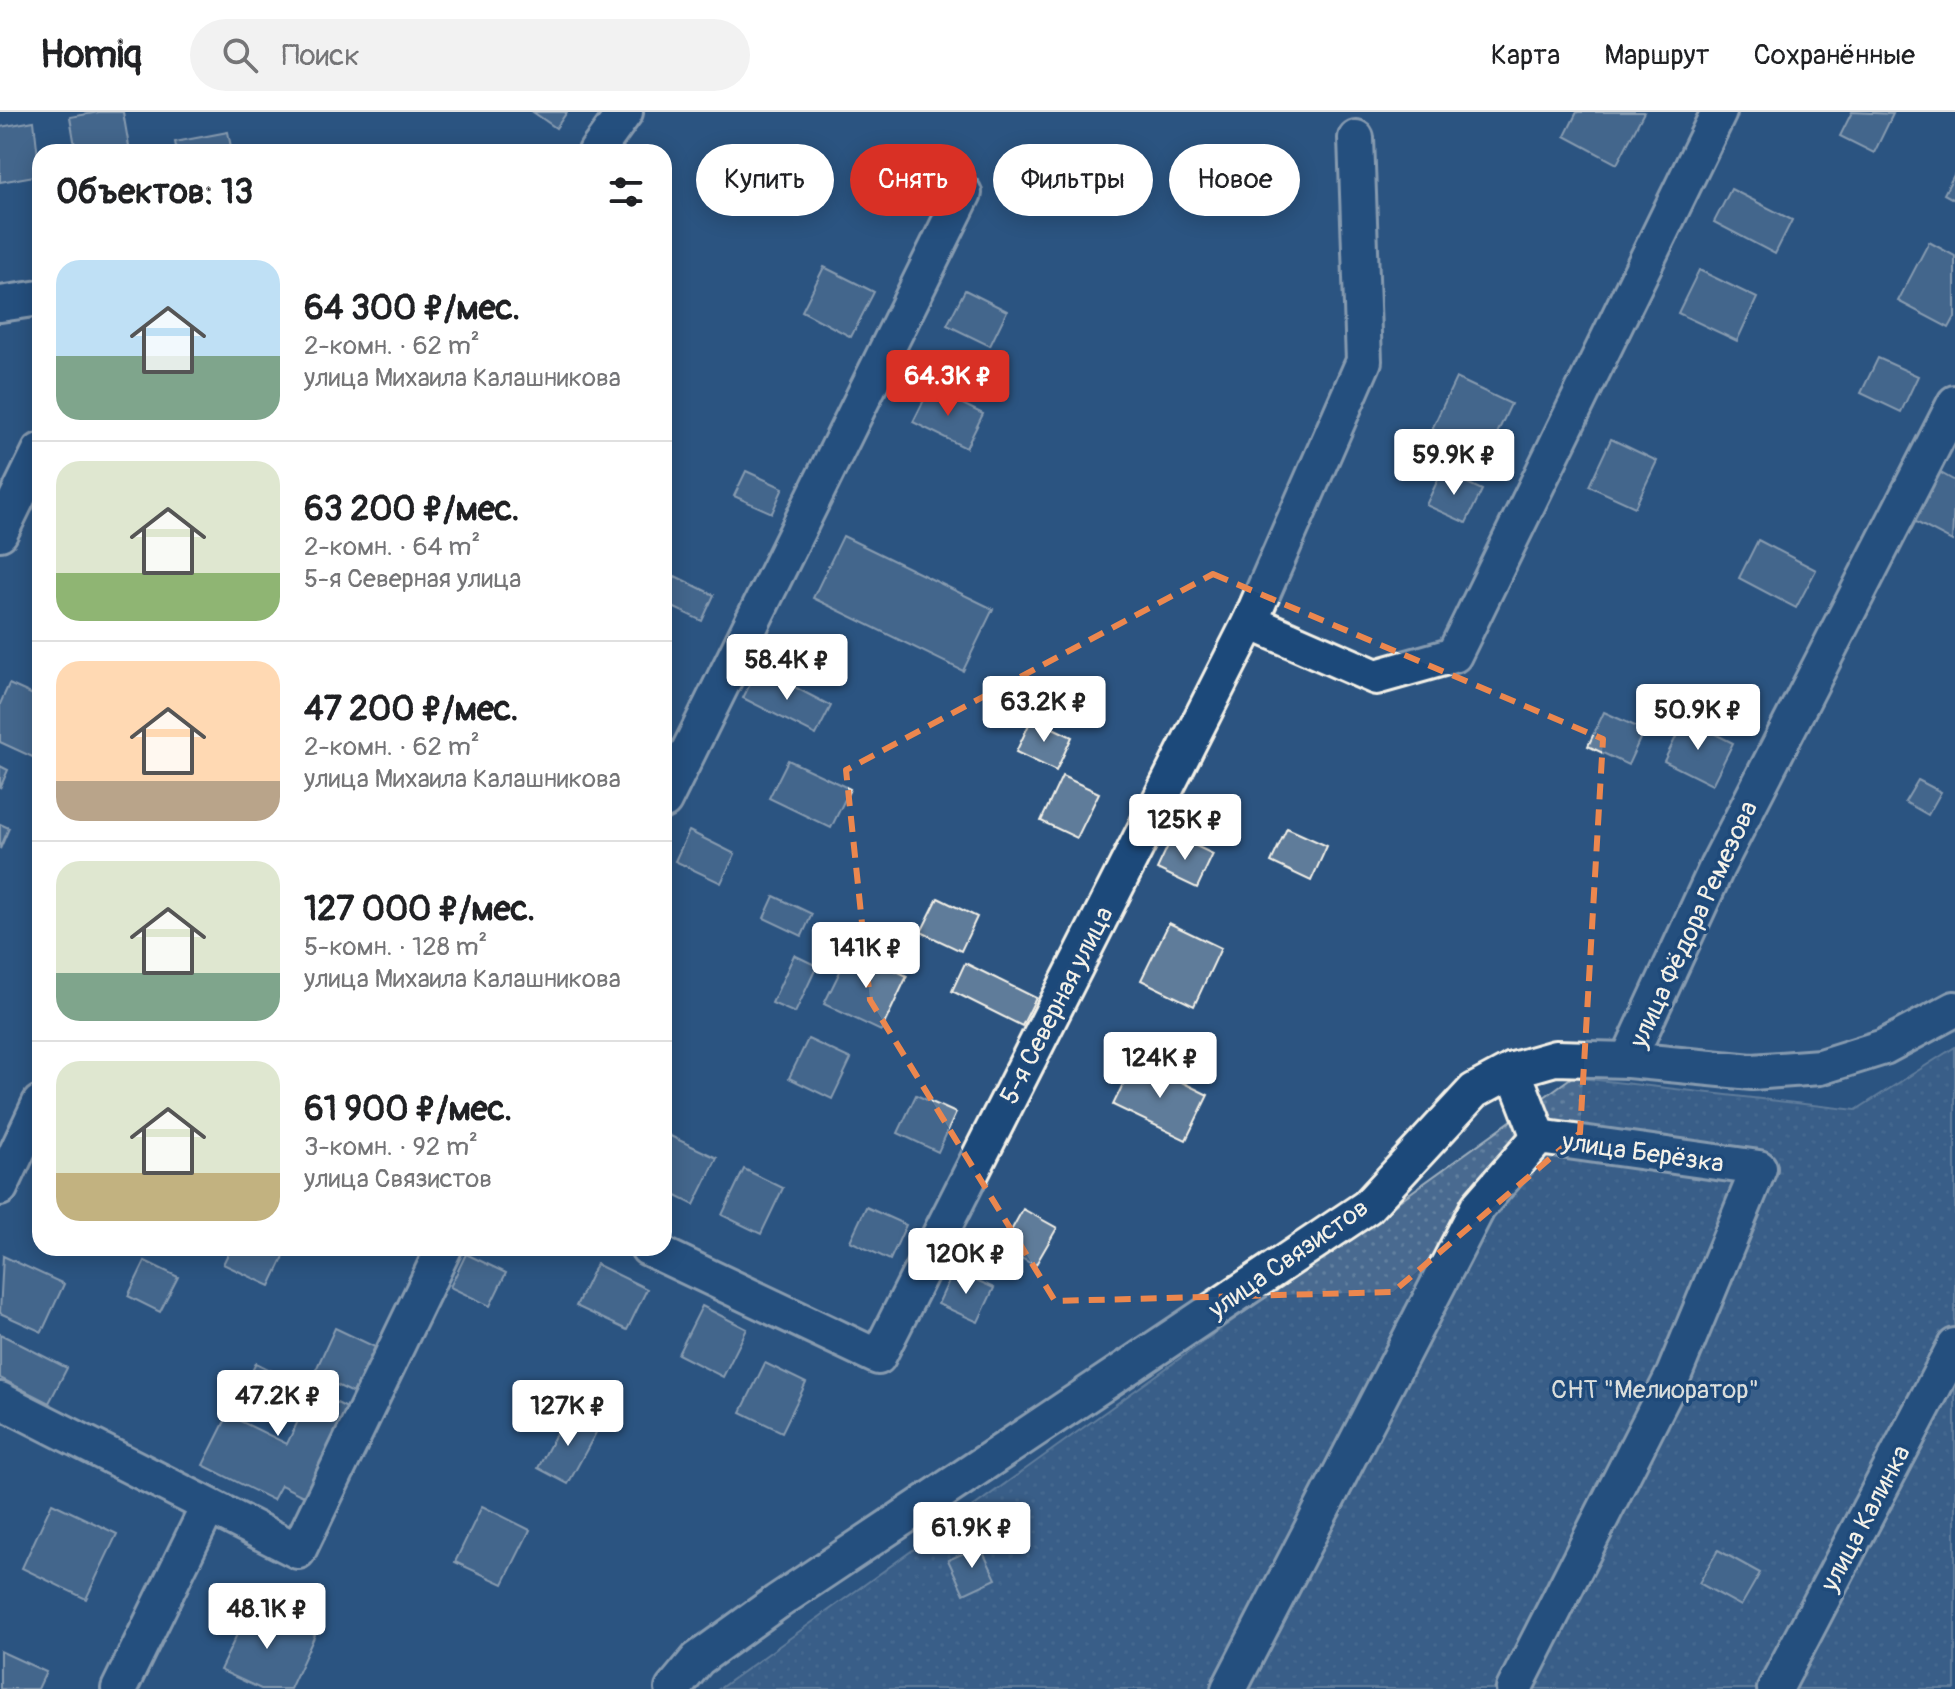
<!DOCTYPE html>
<html lang="ru">
<meta charset="utf-8">
<style>
body{margin:0;font-family:Pangolin,sans-serif;background:#f2f2f2;color:#202124;height:100vh;display:flex;flex-direction:column;font-size:30px;white-space:nowrap}
*{box-sizing:border-box;margin:0}
p{font-size:26px;color:#757577}
.icon{flex:none;width:44px;height:44px;fill:none;stroke:currentColor;stroke-width:2;stroke-linecap:round;stroke-linejoin:round}
.map{position:relative;flex:1;overflow:hidden}
.panel{position:absolute;left:32px;top:32px;width:640px;height:1112px;display:flex;flex-direction:column;background:#fff;border-radius:24px;box-shadow:0 4px 20px #0003}
.panel>*{flex:none}
.guide{position:absolute;left:696px;top:32px;width:760px;height:72px;display:flex;gap:16px}
.price{position:absolute;translate:-50% -68px;padding:0 18px;border-radius:8px;background:#fff;color:#222;font-size:26px;line-height:52px;filter:drop-shadow(0 2px 4px #0008)}
.price::after{content:'';position:absolute;left:50%;top:48px;width:24px;height:18px;margin-left:-12px;background:inherit;clip-path:polygon(0 0,100% 0,50% 100%)}
.price.current{background:#d93025;color:#fff}
ul{padding:0;list-style:none}
li{display:flex;align-items:center;gap:24px;height:200px;padding:0 24px}
li+li{border-top:2px solid #e0e0e0}
li span{display:grid;place-items:center;flex:none;width:224px;height:160px;border-radius:24px;color:#555}
li>.icon{margin-inline-start:auto}
span .icon{width:96px;height:96px;fill:#fffc;stroke-width:1}
li b{font-size:34px}
h2{display:flex;justify-content:space-between;align-items:center;height:96px;padding:0 24px;font-size:34px}
.tag{padding:0 28px;border-radius:36px;background:#fff;box-shadow:0 4px 20px #0003;font-size:28px;line-height:72px}
.tag.current{background:#d93025;color:#fff}
header{display:flex;align-items:center;gap:48px;box-sizing:border-box;height:112px;padding:0 40px;background:#fff;border-bottom:2px solid #e0e0e0}
header strong{font-size:38px}
nav{display:flex;gap:44px;margin-inline-start:auto;font-size:28px}
.search{width:560px;height:72px;background:#f2f2f2;display:flex;align-items:center;gap:20px;box-sizing:border-box;padding:0 28px;border-radius:44px;color:#757577;font-size:30px}
.map>svg:first-child{display:block}
</style>
<header>
<strong>Homiq</strong>
<div class="search"><svg class="icon" aria-label="search" viewBox="0 0 24 24"><circle cx="10" cy="10" r="6"/><path d="M15 15l6 6"/></svg>Поиск</div>
<nav><a>Карта</a><a>Маршрут</a><a>Сохранённые</a></nav>
</header>
<div class="map">
<svg width="1955" height="1577" viewBox="0 0 1955 1577">
<defs>
<pattern id="garden-dots" width="8" height="8" patternUnits="userSpaceOnUse" patternTransform="scale(2)"><rect width="8" height="8" fill="#496b90"/><path d="M2 2h.1M6 6h.1" fill="none" stroke="#6481a0" stroke-width="1.8" stroke-linecap="round"/></pattern>
</defs>
<rect width="100%" height="100%" fill="#2c5481"/>
<filter id="ink" filterUnits="userSpaceOnUse"><feTurbulence type="fractalNoise" baseFrequency=".0125" numOctaves="2"/><feDisplacementMap in="SourceGraphic" scale="16" xChannelSelector="R" yChannelSelector="G"/><feConvolveMatrix kernelMatrix="1 2 1 2 8 2 1 2 1" color-interpolation-filters="sRGB"/></filter>
<g filter="url(#ink)">
<path fill="url(#garden-dots)" stroke="#9eaebc" stroke-width="2" d="M1955 935V1577H719L1572 965 1856 998Z"/>
<g fill="#5e7b9a" stroke="#f4f1e8" stroke-width="2">
<path d="M99 0H123L130 40H76L70 5Z"/>
<path d="M533 0H567L556 16Z"/>
<path d="M1577 0H1644L1617 52 1565 24Z"/>
<path d="M1852 0 1893 2 1874 41 1840 24Z"/>
<path d="M34 9 40 63 0 70V15Z"/>
<path d="M228 20 232 40H177L175 30Z"/>
<path d="M1955 61V88L1944 82Z"/>
<path d="M1731 77 1792 108 1775 142 1714 110Z"/>
<path d="M1929 130 1955 144V205L1949 216 1898 189Z"/>
<path d="M824 155 874 180 851 225 802 199Z"/>
<path d="M1699 158 1757 186 1737 229 1678 201Z"/>
<path d="M965 178 1007 199 990 234 947 213Z"/>
<path d="M1878 246 1918 264 1901 300 1861 281Z"/>
<path d="M1456 266 1511 292 1487 343 1432 317Z"/>
<path d="M930 276 983 302 966 336 913 310Z"/>
<path d="M1611 327 1657 349 1635 395 1589 374Z"/>
<path d="M746 359 783 376 772 401 734 384Z"/>
<path d="M1442 359 1482 378 1466 411 1426 393Z"/>
<path d="M1939 360 1955 369 1952 429 1914 409Z"/>
<path d="M843 424 993 497 963 559 813 486Z"/>
<path d="M1758 428 1816 458 1796 496 1739 466Z"/>
<path d="M675 464 714 483 702 509 664 491Z"/>
<path d="M758 556 831 594 816 623 743 586Z"/>
<path d="M9 572 40 586 39 648 0 630V592Z"/>
<path d="M1604 600 1644 618 1628 653 1588 634Z"/>
<path d="M1032 606 1072 625 1056 659 1016 640Z"/>
<path d="M1685 607 1733 631 1712 673 1664 649Z"/>
<path d="M788 648 850 677 831 716 769 686Z"/>
<path d="M0 654 8 658 0 676Z"/>
<path d="M1062 664 1099 681 1077 726 1041 709Z"/>
<path d="M1918 668 1941 680 1928 703 1905 690Z"/>
<path d="M0 712 9 716 0 737Z"/>
<path d="M1287 716 1327 734 1311 769 1271 750Z"/>
<path d="M689 719 735 742 721 771 675 749Z"/>
<path d="M1173 723 1213 742 1197 776 1157 757Z"/>
<path d="M774 784 812 802 802 824 764 806Z"/>
<path d="M938 786 977 805 961 839 921 820Z"/>
<path d="M1169 811 1221 836 1194 894 1141 868Z"/>
<path d="M851 837 907 864 881 919 824 892Z"/>
<path d="M794 843 817 854 795 901 772 891Z"/>
<path d="M965 851 1036 886 1022 914 952 879Z"/>
<path d="M808 927 851 947 832 987 789 966Z"/>
<path d="M1135 947 1208 983 1186 1028 1113 993Z"/>
<path d="M916 983 956 1001 938 1040 898 1021Z"/>
<path d="M664 1021 717 1046 694 1093 664 1078Z"/>
<path d="M744 1057 783 1076 761 1122 722 1103Z"/>
<path d="M866 1095 906 1113 890 1148 850 1129Z"/>
<path d="M1023 1097 1057 1116 1035 1154 1002 1135Z"/>
<path d="M231 1136H288L270 1174 223 1152Z"/>
<path d="M466 1142 506 1161 490 1194 450 1175Z"/>
<path d="M3 1144 64 1172 42 1220 0 1201Z"/>
<path d="M145 1149 178 1165 160 1200 128 1184Z"/>
<path d="M596 1152 647 1177 627 1218 576 1194Z"/>
<path d="M954 1158 994 1176 978 1210 938 1192Z"/>
<path d="M702 1194 747 1217 723 1265 678 1242Z"/>
<path d="M335 1216 375 1235 353 1281 314 1262Z"/>
<path d="M0 1222 67 1256 49 1291 0 1266Z"/>
<path d="M256 1251 349 1297 305 1385 281 1373 273 1388 203 1353 228 1303 287 1332 299 1307 242 1279Z"/>
<path d="M765 1251 806 1271 782 1320 741 1300Z"/>
<path d="M567 1301 598 1317 568 1372 538 1356Z"/>
<path d="M52 1391 117 1422 86 1487 22 1456Z"/>
<path d="M482 1394 530 1418 503 1472 455 1450Z"/>
<path d="M980 1434 996 1467 964 1482 948 1448Z"/>
<path d="M1718 1438 1760 1461 1741 1494 1699 1471Z"/>
<path d="M251 1493 315 1523 290 1577H261L220 1558Z"/>
<path d="M0 1539 46 1560 38 1577H0Z"/>
</g>
<g fill="none" stroke-linecap="round" stroke-linejoin="round">
<defs>
<g id="minor">
<path d="M596 40 625 0"/>
<path d="M0 192 40 186"/>
<path d="M0 421 40 339"/>
<path d="M1250 510 1376 565 1454 543 1719 0"/>
<path d="M664 689 964 81"/>
<path d="M1628 948 1717 755 1955 291"/>
<path d="M1513 958 1539 1025"/>
<path d="M0 1076 40 991"/>
<path d="M648 1136 878 1245 1250 510 1364 249 1356 26"/>
<path d="M0 1288 298 1439 444 1136"/>
<path d="M119 1577 208 1395"/>
<path d="M673 1577 698 1547 777 1490 1367 1095 1474 979 1513 958 1555 946 1628 948 1752 960 1820 955 1884 935 1955 897"/>
<path d="M1229 1577 1478 1095 1539 1025 1759 1056 1674 1262 1514 1577"/>
<path d="M1775 1577 1955 1234"/>
</g>
</defs>
<use href="#minor" stroke="#f4f1e8" stroke-width="40"/>
<use href="#minor" stroke="#1f4a7a" stroke-width="34"/>
</g>
</g>
<path d="M0 0H1955V1577H0ZM1213 462 1603 627 1580 1021 1393 1180 1055 1189 870 888 846 658Z" fill="#2c5481" fill-opacity=".55" fill-rule="evenodd"/>
<path fill="none" stroke="#ec874e" stroke-width="6" stroke-dasharray="16 10" stroke-linejoin="round" d="M1213 462 1603 627 1580 1021 1393 1180 1055 1189 870 888 846 658Z"/>
<g text-anchor="middle" stroke-width="7" stroke-linejoin="round" paint-order="stroke">
<g font-size="26" fill="#f4f1e8" stroke="#1f4a7a">
<text transform="translate(1693 812) rotate(-65)" y="9">улица Фёдора Ремезова</text>
<text transform="translate(1056 893) rotate(-63)" y="9">5-я Северная улица</text>
<text transform="translate(1643 1040) rotate(8)" y="9">улица Берёзка</text>
<text transform="translate(1288 1146) rotate(-35)" y="9">улица Связистов</text>
<text transform="translate(1865 1406) rotate(-62)" y="9">улица Калинка</text>
</g>
<g font-size="26" fill="#dadddb" stroke="#1f4a7a">
<text x="1655" y="1286">СНТ "Мелиоратор"</text>
</g>
</g>
</svg>
<b class="price current" style="left:948px;top:306px">64.3K ₽</b>
<b class="price" style="left:1454px;top:385px">59.9K ₽</b>
<b class="price" style="left:787px;top:590px">58.4K ₽</b>
<b class="price" style="left:1044px;top:632px">63.2K ₽</b>
<b class="price" style="left:1698px;top:640px">50.9K ₽</b>
<b class="price" style="left:1185px;top:750px">125K ₽</b>
<b class="price" style="left:866px;top:878px">141K ₽</b>
<b class="price" style="left:1160px;top:988px">124K ₽</b>
<b class="price" style="left:966px;top:1184px">120K ₽</b>
<b class="price" style="left:278px;top:1326px">47.2K ₽</b>
<b class="price" style="left:568px;top:1336px">127K ₽</b>
<b class="price" style="left:972px;top:1458px">61.9K ₽</b>
<b class="price" style="left:267px;top:1539px">48.1K ₽</b>
<div class="guide">
<a class="tag">Купить</a>
<a class="tag current">Снять</a>
<a class="tag">Фильтры</a>
<a class="tag">Новое</a>
</div>
<section class="panel">
<h2>Объектов: 13<svg class="icon" aria-label="filters" viewBox="0 0 24 24"><path d="M4 7h16M4 17h16"/><circle cx="9" cy="7" r="2"/><circle cx="15" cy="17" r="2"/></svg></h2>
<ul>
<li><span style="background:linear-gradient(#bfe0f5 60%,#7fa58c 0)"><svg class="icon" aria-label="home" viewBox="0 0 24 24"><path d="M3 11l9-7 9 7M6 9v11h12V9"/></svg></span><div><b>64 300 ₽/мес.</b><p>2-комн. · 62 m²</p><p>улица Михаила Калашникова</p></div></li>
<li><span style="background:linear-gradient(#dfe7d0 70%,#8fb573 0)"><svg class="icon" aria-label="home" viewBox="0 0 24 24"><path d="M3 11l9-7 9 7M6 9v11h12V9"/></svg></span><div><b>63 200 ₽/мес.</b><p>2-комн. · 64 m²</p><p>5-я Северная улица</p></div></li>
<li><span style="background:linear-gradient(#ffd9b3 75%,#b9a48a 0)"><svg class="icon" aria-label="home" viewBox="0 0 24 24"><path d="M3 11l9-7 9 7M6 9v11h12V9"/></svg></span><div><b>47 200 ₽/мес.</b><p>2-комн. · 62 m²</p><p>улица Михаила Калашникова</p></div></li>
<li><span style="background:linear-gradient(#dfe7d0 70%,#7fa58c 0)"><svg class="icon" aria-label="home" viewBox="0 0 24 24"><path d="M3 11l9-7 9 7M6 9v11h12V9"/></svg></span><div><b>127 000 ₽/мес.</b><p>5-комн. · 128 m²</p><p>улица Михаила Калашникова</p></div></li>
<li><span style="background:linear-gradient(#dfe7d0 70%,#c2b280 0)"><svg class="icon" aria-label="home" viewBox="0 0 24 24"><path d="M3 11l9-7 9 7M6 9v11h12V9"/></svg></span><div><b>61 900 ₽/мес.</b><p>3-комн. · 92 m²</p><p>улица Связистов</p></div></li>
</ul>
</section>
</div>
